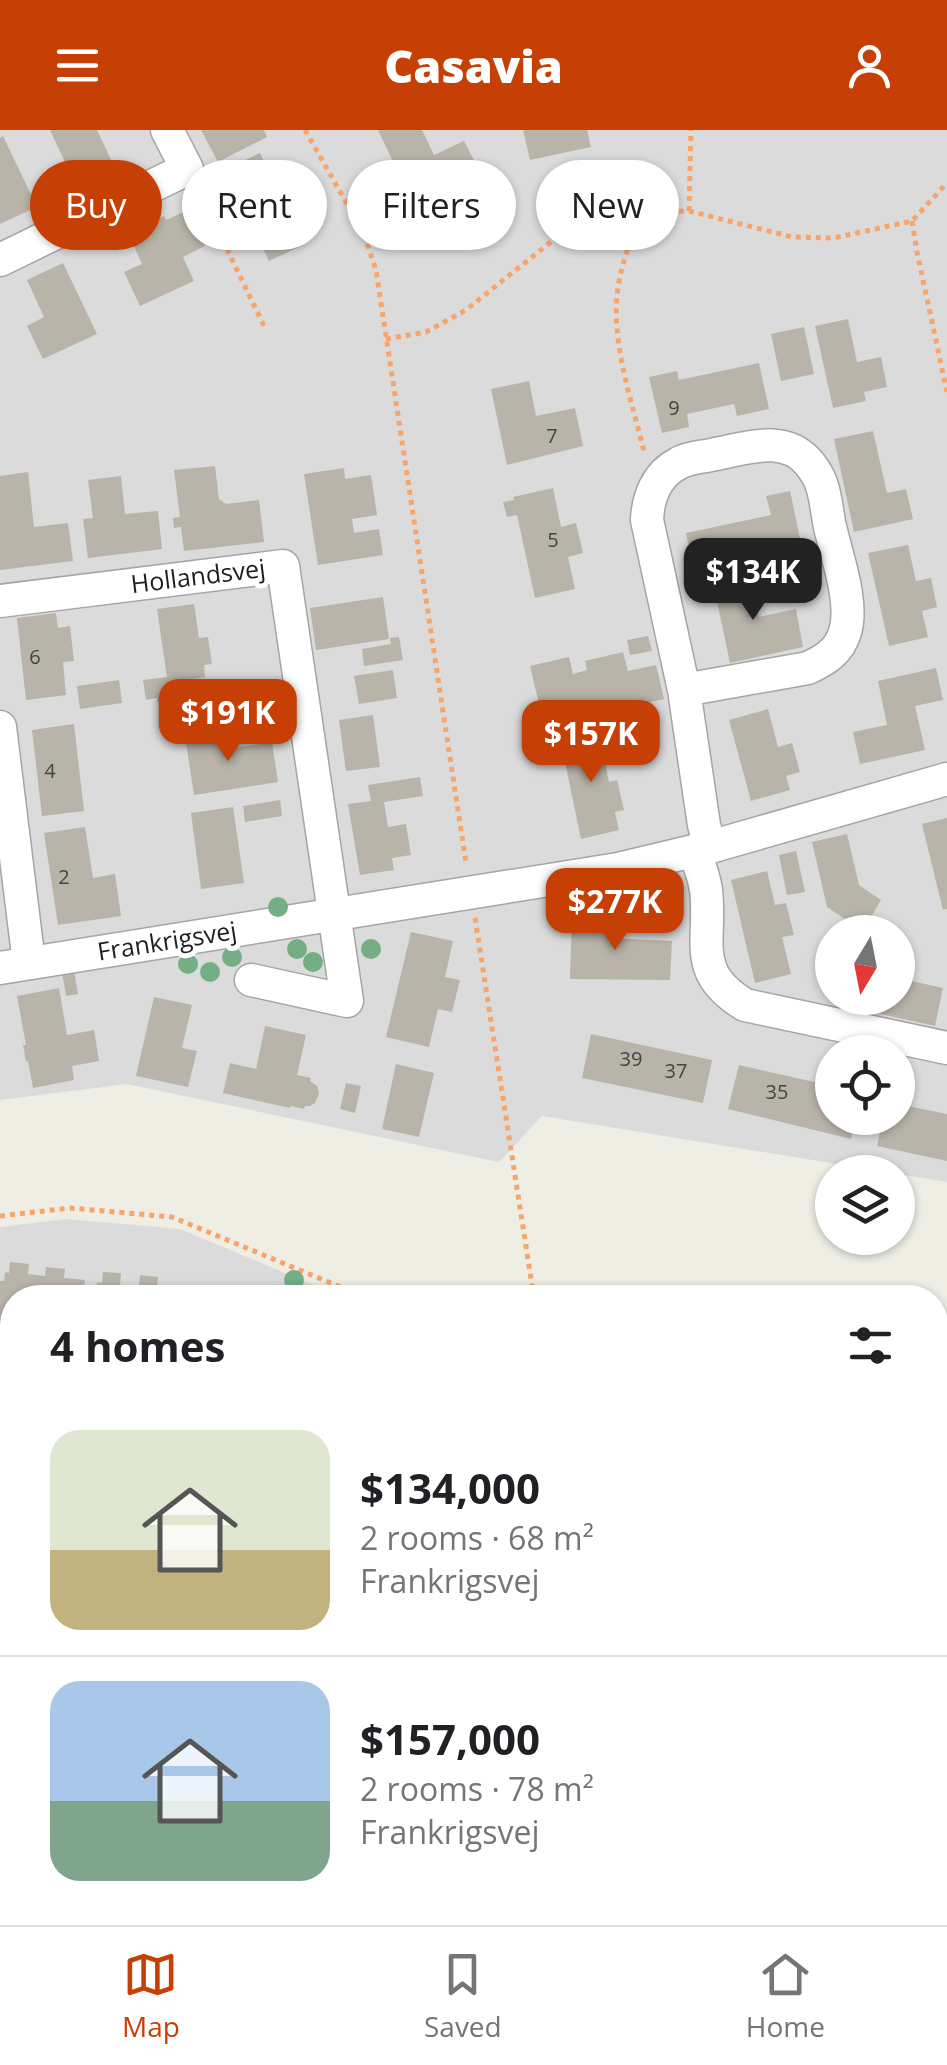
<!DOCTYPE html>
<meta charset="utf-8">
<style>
body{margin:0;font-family:"Open Sans",sans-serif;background:#f6f6f6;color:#202124;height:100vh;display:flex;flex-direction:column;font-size:38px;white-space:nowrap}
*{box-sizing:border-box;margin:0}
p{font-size:32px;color:#757577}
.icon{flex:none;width:55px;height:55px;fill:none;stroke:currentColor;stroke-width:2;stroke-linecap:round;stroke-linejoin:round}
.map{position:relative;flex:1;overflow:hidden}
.side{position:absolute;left:0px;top:1155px;width:948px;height:640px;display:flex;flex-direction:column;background:#fff;border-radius:40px 40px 0 0;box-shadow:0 2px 8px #0004}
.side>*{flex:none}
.top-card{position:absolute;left:30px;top:30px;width:888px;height:90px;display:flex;gap:20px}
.needle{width:65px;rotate:190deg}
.tools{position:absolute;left:815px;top:785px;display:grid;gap:20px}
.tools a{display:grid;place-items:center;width:100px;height:100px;border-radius:50%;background:#fff;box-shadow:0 2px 8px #0004;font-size:50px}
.price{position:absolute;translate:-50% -85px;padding:0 22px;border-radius:20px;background:#c64005;color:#fff;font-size:32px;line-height:65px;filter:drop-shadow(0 2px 5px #0008)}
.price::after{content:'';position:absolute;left:50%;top:60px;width:30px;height:22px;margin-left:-15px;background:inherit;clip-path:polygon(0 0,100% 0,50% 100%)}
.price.selected{background:#222;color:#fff}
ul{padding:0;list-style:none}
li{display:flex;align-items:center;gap:30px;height:250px;padding:0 50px}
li+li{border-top:2px solid #e0e0e0}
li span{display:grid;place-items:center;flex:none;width:280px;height:200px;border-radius:30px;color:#555}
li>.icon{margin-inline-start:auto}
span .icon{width:120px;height:120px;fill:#fffc;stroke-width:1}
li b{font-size:42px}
h2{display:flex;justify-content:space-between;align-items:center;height:120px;padding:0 50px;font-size:42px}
.tag{padding:0 35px;border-radius:45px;background:#fff;box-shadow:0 2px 8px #0004;font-size:35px;line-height:90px}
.tag.selected{background:#c64005;color:#fff}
header{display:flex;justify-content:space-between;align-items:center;height:130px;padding:0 50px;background:#c64005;color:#fff;font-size:45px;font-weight:800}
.menu{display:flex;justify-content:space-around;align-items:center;height:140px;border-top:2px solid #e0e0e0;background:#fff;font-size:28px;color:#757577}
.menu a{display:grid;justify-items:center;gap:5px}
.menu .selected{color:#c64005}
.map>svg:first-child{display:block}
</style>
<header><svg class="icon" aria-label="menu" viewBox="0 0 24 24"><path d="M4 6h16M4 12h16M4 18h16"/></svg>Casavia<svg class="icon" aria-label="person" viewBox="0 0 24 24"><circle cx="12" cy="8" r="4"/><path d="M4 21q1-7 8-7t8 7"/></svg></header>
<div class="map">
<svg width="947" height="1795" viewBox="0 0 947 1795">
<rect width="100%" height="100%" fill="#eeeee4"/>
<g fill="#dcdbdb" fill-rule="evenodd">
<path d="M0 0H947V1052L542 986 499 1032 127 954 0 970ZM832 802H898V868H832ZM832 922H898V988H832Z"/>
<path d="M67 1089 180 1099 343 1167 12 1168V1782H935V1435L947 1441V1795H0V1097Z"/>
</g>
<g fill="#c1f8d6">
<path d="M935 1413 947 1418V1655L935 1654Z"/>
<path d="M516 1783 780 1782V1783L779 1795H516Z"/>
</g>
<g fill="#b8b4a9">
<path d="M50 0H97L117 42 78 60Z"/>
<path d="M201 0H264L267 7 218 32Z"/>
<path d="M378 0H422L434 25 464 11 478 38 447 53 457 75 422 92Z"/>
<path d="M523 0H587L591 17 530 30Z"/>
<path d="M3 6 37 77 0 94V8Z"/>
<path d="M260 23 285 76 307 66 322 96 299 107 303 115 269 131 226 39Z"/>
<path d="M188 80 205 116 183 127 194 151 140 176 124 142 142 134 128 103 164 86 166 90Z"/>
<path d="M63 133 97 204 43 229 27 196 44 187 27 150Z"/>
<path d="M848 189 857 232 881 227 887 257 864 262 866 271 833 278 815 196Z"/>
<path d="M804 197 814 244 781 251 771 204Z"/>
<path d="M759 233 769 279 737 286 734 274 687 284 689 297 662 303 649 247 677 241 679 250Z"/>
<path d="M529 251 536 286 575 278 583 316 507 335 491 259Z"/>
<path d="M873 301 887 363 906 359 913 389 854 402 834 309Z"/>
<path d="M215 336 219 369 226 374 259 370 264 412 184 421 181 397 174 398 173 388 180 387 174 340Z"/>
<path d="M344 338 345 349 371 345 377 385 352 389 354 403 379 399 383 425 318 435 304 344Z"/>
<path d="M28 342 34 397 68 393 73 431 0 440V346Z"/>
<path d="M121 346 125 384 158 381 162 419 88 428 83 389 93 388 88 350Z"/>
<path d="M553 358 561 397 576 393 583 423 568 427 575 459 535 468 517 385 507 387 503 372 514 370 513 367Z"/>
<path d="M790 361 801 413 693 436 686 403 771 385 766 366Z"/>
<path d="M908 415 916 451 931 448 937 477 922 481 928 507 889 516 868 423Z"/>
<path d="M750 444 759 487 796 479 803 517 730 533 713 452Z"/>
<path d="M383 467 389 509 316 520 310 478Z"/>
<path d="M194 474 199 508 208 507 212 534 204 535 205 547 174 552 175 555 197 552 199 566 169 570 170 580 161 581 160 572H157V568L146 570 143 550 167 547 157 479Z"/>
<path d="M56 483 58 498 70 496 74 531 63 532 66 565 26 570 17 488Z"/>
<path d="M648 506 652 521 630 525 627 510Z"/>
<path d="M399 507 403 530 364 536 362 519 391 514 390 508Z"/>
<path d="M623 522 628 541 656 535 664 569 597 584 596 579 581 582 582 587 544 595 530 536 569 527 573 544 587 540 585 531Z"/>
<path d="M936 538 943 570 915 576 925 620 860 634 853 602 887 595 878 551Z"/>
<path d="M393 540 397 568 359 574 354 546Z"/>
<path d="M119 550 122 573 80 579 77 556Z"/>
<path d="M768 579 778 617 792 613 800 642 786 646 790 660 751 671 729 590Z"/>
<path d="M373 585 380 637 346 641 339 590Z"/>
<path d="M74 594 84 681 42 686 32 600Z"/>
<path d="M226 600 229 619 272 612 278 652 194 665 185 606Z"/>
<path d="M598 600 609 652 617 650 624 680 615 682 619 700 581 709 560 608Z"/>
<path d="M420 647 423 666 384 672 388 697 406 694 411 725 392 728 394 740 360 745 348 674 371 671 368 655Z"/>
<path d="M280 670 282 686 245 692 243 676Z"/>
<path d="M233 677 244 753 201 759 191 683Z"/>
<path d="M947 688V779L943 780 922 694Z"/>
<path d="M85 697 93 748 115 744 121 786 58 795 44 703Z"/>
<path d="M847 704 859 755 881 770 863 801 827 777 812 712Z"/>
<path d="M796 721 805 762 787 765 779 725Z"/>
<path d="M767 741 775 775 786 773 794 805 782 807 791 844 755 853 731 750Z"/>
<path d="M572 785 612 787 611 808 672 811 670 850 570 849Z"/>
<path d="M411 802 453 811 445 847 460 850 452 882 438 879 429 917 386 907Z"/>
<path d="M74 840 78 864 66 866 62 842Z"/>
<path d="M898 848 943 858 935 896 849 877 851 868H898Z"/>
<path d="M59 858 67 905 94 900 99 931 72 936 74 950 33 958 28 931 26 932 23 915H26L17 866Z"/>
<path d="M154 867 192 875 182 918 197 921 188 957 136 946Z"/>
<path d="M265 896 306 905 297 945 311 948 310 951 317 956 319 964 315 973 310 976H305L304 979 291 976 290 978 223 963 230 933 256 939Z"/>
<path d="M591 904 712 930 703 973 582 948Z"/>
<path d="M396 934 434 943 419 1007 382 999Z"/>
<path d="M739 935 832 956V988H856L851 1009 728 979Z"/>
<path d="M346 953 361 956 355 983 340 979Z"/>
<path d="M898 974 947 984V1031L877 1016 883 988H898Z"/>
<path d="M10 1132 29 1134 28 1144 45 1146 46 1137 65 1139 64 1148 85 1150 83 1168H12V1191L7 1190 5 1202H0V1151H4L5 1142 9 1143Z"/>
<path d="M103 1142 121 1143 120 1155 139 1156 140 1145 158 1147 157 1158 177 1160V1168H96L97 1152 102 1153Z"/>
<path d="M0 1289 12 1291V1338H6L5 1347H0Z"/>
<path d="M0 1423 12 1424V1481H4L5 1471H0Z"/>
<path d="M10 1548H12V1606L0 1604V1556L9 1557Z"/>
<path d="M0 1745 12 1746 11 1795H0Z"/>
<path d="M98 1782H135L134 1795H97Z"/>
<path d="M218 1782H255L254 1795H217Z"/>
<path d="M388 1782H510L509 1795 388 1785Z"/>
<path d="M839 1782H877L876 1795H838Z"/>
</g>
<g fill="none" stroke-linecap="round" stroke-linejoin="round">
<defs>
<g id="minor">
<path d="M0 130 187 39 167 0"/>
<path d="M0 471 283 436 347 871 251 850"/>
<path d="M684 560 808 538C825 530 839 522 845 502 854 473 837 427 830 397 827 383 826 366 821 353 819 347 813 338 809 333 785 304 747 318 716 324 704 327 689 327 679 333 657 344 648 367 647 390L684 560 704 695 710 717"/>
<path d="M0 597 29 833"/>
<path d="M694 721C699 733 704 747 706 760 712 811 690 842 745 875L947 918"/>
<path d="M0 838 618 739 710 717 947 649"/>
<path d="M0 1244 12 1245"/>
<path d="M0 1377 12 1378"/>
<path d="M0 1513 12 1514"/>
<path d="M0 1643 12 1645"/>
<path d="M62 1795 64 1782"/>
<path d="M182 1795 183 1782"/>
<path d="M306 1795 307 1782"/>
<path d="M799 1795 801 1782"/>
</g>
</defs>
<use href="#minor" stroke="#a5a5a5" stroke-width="35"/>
<g stroke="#f6a56d" stroke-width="5" stroke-dasharray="5 5" stroke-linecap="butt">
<path d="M305 0 363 102 376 140 466 733"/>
<path d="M201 65 264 196"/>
<path d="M689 81 691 0"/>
<path d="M641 82C632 107 622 131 618 158 610 210 632 271 644 322"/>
<path d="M912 91 917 122 947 262"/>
<path d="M386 209 426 202 466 180 562 103 595 88 641 82 689 81 792 107 834 108 912 91 947 53"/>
<path d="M475 788 534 1168"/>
<path d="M0 1086 70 1078 172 1087 367 1168"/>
<path d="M935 1403 947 1406"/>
<path d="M935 1633 947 1635"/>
<path d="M0 1708 12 1707"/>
<path d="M624 1782 631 1795"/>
<path d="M627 1789 637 1782"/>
</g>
<use href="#minor" stroke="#fff" stroke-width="32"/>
</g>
<g fill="#73ae85">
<circle cx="278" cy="777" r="10"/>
<circle cx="297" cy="819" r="10"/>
<circle cx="371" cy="819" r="10"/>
<circle cx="232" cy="827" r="10"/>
<circle cx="313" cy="832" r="10"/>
<circle cx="188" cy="834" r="10"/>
<circle cx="210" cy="842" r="10"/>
<circle cx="294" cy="1150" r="10"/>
</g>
<g text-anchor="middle" stroke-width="10" stroke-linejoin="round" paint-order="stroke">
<g font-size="20" fill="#444441">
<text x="674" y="285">9</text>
<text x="552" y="313">7</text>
<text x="553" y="417">5</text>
<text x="35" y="534">6</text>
<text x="50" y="648">4</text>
<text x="64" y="754">2</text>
<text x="631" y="936">39</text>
<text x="676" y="948">37</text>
<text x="777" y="969">35</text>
</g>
<g font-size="25" fill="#1e1e1e" stroke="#fff">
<text transform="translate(198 446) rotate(-7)" y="9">Hollandsvej</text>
<text transform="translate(167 811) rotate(-9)" y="9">Frankrigsvej</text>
</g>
</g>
</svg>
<div class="tools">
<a><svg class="needle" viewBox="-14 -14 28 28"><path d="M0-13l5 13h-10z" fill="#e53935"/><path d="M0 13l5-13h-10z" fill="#757577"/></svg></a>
<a><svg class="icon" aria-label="locate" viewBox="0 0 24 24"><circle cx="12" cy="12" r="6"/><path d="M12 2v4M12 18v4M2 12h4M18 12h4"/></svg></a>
<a><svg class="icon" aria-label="layers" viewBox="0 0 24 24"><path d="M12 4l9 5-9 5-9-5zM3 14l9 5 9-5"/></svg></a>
</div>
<b class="price selected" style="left:753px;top:493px">$134K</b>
<b class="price" style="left:228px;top:634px">$191K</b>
<b class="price" style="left:591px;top:655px">$157K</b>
<b class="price" style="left:615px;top:823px">$277K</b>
<div class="top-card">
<a class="tag selected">Buy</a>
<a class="tag">Rent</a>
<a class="tag">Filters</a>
<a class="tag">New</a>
</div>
<section class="side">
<h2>4 homes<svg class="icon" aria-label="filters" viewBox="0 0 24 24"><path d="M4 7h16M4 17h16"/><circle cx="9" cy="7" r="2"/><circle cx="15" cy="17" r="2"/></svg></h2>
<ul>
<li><span style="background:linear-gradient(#dfe7d0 60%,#c2b280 0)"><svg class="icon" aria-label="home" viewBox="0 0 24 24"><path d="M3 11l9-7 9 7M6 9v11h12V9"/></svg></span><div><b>$134,000</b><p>2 rooms · 68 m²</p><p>Frankrigsvej</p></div></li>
<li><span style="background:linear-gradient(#a9c7e8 60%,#7fa58c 0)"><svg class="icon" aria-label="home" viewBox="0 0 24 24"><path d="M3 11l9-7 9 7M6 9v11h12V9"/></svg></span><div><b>$157,000</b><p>2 rooms · 78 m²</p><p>Frankrigsvej</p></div></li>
</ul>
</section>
</div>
<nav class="menu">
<a class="selected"><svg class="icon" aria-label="map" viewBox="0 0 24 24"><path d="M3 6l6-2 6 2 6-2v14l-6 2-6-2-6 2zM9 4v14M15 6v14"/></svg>Map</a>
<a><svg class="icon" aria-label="saved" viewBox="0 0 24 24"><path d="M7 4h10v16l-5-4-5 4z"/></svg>Saved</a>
<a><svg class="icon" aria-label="home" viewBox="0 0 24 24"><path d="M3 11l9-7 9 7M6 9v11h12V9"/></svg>Home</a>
</nav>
